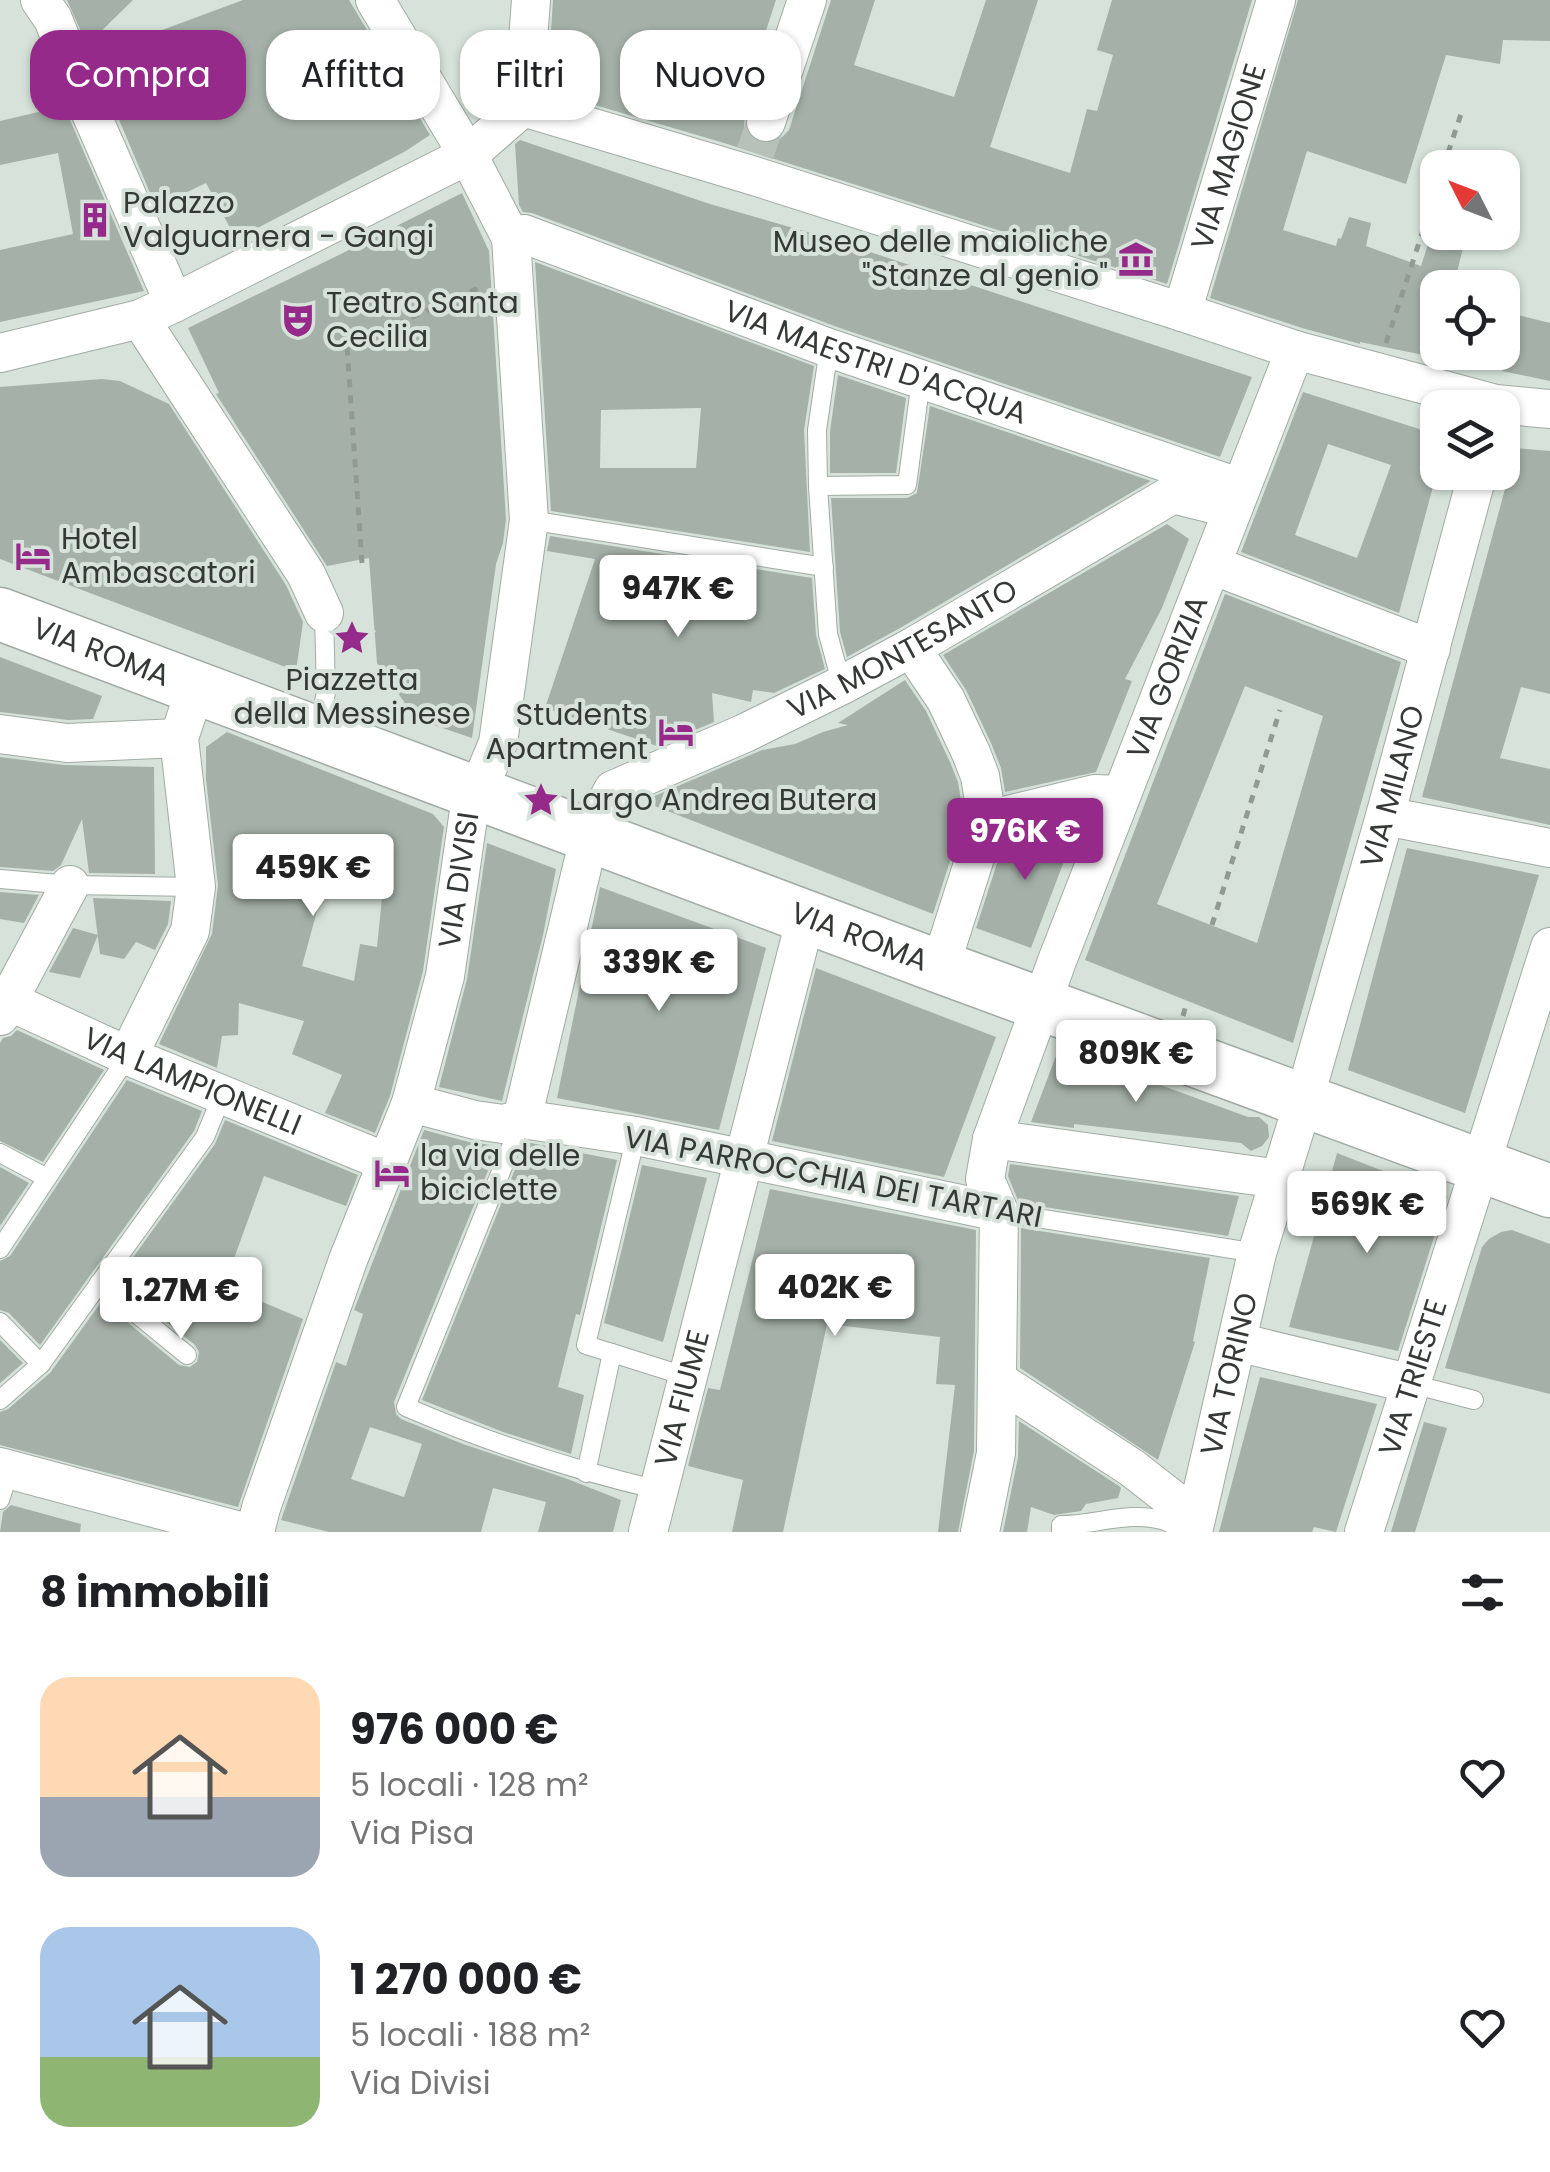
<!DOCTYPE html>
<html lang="it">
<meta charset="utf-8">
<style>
body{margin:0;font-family:Poppins,sans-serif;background:#f6f6f6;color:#202124;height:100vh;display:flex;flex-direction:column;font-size:38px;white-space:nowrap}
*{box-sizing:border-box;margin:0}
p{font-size:32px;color:#757577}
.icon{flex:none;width:55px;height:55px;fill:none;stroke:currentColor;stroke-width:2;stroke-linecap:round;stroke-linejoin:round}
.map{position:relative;height:1532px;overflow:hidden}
.details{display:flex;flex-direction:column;background:#fff;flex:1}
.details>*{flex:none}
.guide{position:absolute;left:30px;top:30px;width:1000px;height:90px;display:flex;gap:20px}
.needle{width:65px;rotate:312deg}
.fabs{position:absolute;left:1420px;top:150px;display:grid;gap:20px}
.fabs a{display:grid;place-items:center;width:100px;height:100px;border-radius:20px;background:#fff;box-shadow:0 2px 8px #0004;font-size:50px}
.price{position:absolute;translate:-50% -85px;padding:0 22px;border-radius:10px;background:#fff;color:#222;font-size:32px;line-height:65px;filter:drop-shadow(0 2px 5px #0008)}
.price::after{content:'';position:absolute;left:50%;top:60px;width:30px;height:22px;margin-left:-15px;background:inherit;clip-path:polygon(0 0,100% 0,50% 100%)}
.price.selected{background:#952a8b;color:#fff}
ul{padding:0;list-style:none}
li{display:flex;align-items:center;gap:30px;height:250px;padding:0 40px}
li span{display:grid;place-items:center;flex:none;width:280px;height:200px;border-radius:30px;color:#555}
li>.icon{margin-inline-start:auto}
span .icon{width:120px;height:120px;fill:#fffc;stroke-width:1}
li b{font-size:42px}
h2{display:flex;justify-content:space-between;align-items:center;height:120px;padding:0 40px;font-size:42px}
.pill{padding:0 35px;border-radius:30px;background:#fff;box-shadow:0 2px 8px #0004;font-size:35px;line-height:90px}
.pill.selected{background:#952a8b;color:#fff}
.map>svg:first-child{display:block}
</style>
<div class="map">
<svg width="1550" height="1532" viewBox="0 0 1550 1532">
<rect width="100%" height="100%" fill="#d7e3da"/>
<g fill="#a5b1a8" fill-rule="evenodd">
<path d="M67 0H133L87 45Z"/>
<path d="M243 0H349L430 135 404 152 236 239 206 183 156 207 92 56Z"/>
<path d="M553 0H776L739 113 745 115 744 127 750 138 760 144H769L780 139 789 130 831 0H875L854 65 954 97 986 0H1038L990 147 1070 173 1087 109 1097 111 1113 55 1097 50 1112 0H1252L1167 284 724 143 547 91Z"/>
<path d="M1298 0H1550V41L1503 40 1500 64 1446 55 1406 184 1307 151 1283 230 1336 246 1338 238 1341 239 1349 217 1371 223 1366 246 1421 266 1432 232H1467L1453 288H1438V358L1360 342V344L1302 328 1210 298Z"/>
<path d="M64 106 144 291 0 322V250L73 234 58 153 0 165V121Z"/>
<path d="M520 140 710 204 818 235 1252 377 1220 457 837 327 532 213 523 212 519 205 515 144Z"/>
<path d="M462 193 489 251 506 519 503 543 496 564 472 738 416 719 377 663 369 558 327 566 216 394 219 393 188 328 341 254Z"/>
<path d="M535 262 814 366 804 430 810 552 551 511ZM701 408 696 468H600L601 410Z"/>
<path d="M1502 311 1550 323V381L1502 371Z"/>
<path d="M838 375 906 398 896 473H830V431Z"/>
<path d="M102 379 120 381 169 404 286 585 303 622 296 671 0 559V387Z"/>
<path d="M1303 392 1438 435V468L1399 613 1241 552ZM1328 444 1391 465 1357 558 1295 535Z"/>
<path d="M930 406 1151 481 900 628 847 657 840 632 831 498H907L917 493Z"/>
<path d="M1516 448 1550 451V694L1521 687 1500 758 1550 769V825L1422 797Z"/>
<path d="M1167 524 1189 539 1162 608 1125 679 1132 681 1096 772 1005 792 1001 768 991 743 966 690 943 655Z"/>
<path d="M550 536 812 578 816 635 825 669 774 693 753 690 751 702 712 693 714 722 657 746 545 708 595 559 547 551Z"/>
<path d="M1225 594 1401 662 1293 1043 1085 960ZM1245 686 1323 716 1257 943 1157 904Z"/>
<path d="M0 657 102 696 93 719 68 720 0 712Z"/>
<path d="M905 680 926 711 950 762 958 782 964 818 933 914 652 805 650 798 762 750 795 744 823 732 848 725 838 723Z"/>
<path d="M227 732 433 814 444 827 423 971 390 1096 375 1133 325 1113 342 1075 292 1054 304 1021 239 1003 238 1035 222 1036 217 1068 159 1044 212 934 218 885 206 779V747ZM329 867 383 888 377 947 360 944 354 981 302 966Z"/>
<path d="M0 757 64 765 154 767 155 874 89 873 82 819 61 865 53 871 0 867Z"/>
<path d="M1073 822 1077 827 1031 948 976 928 1005 839Z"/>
<path d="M487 843 556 869 543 935 502 1101 439 1087 467 979Z"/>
<path d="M1407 848 1539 875 1465 1113 1348 1070Z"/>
<path d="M600 887 766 948 719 1130 557 1098Z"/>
<path d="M0 892 39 895 24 923 0 919Z"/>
<path d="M93 898 171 901 168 924 155 950 136 942 124 959 100 954Z"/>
<path d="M73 928 98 935 80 978 49 972Z"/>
<path d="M816 968 996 1037 944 1177 772 1141Z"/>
<path d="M17 1030 104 1070 43 1162 0 1141V1043L3 1038 11 1036Z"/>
<path d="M1059 1048 1248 1117H1259L1268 1125 1269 1137 1262 1146 1251 1151 1241 1143 1074 1124V1128L1031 1122Z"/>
<path d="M127 1080 202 1111 194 1131 40 1345 9 1313 0 1310V1261L10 1256Z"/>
<path d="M225 1120 358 1175 346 1206 264 1176 224 1286 303 1319 238 1507 0 1445V1412L8 1409 50 1373 102 1301 179 1365 190 1367 197 1362 199 1352 195 1345 116 1281 215 1144Z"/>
<path d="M424 1130 469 1142 498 1146 394 1402 396 1414 401 1419 463 1444 565 1478 621 1500 613 1532H538L546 1502 493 1488 481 1532H329L281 1520 336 1362 346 1366 363 1314 354 1310ZM370 1427 422 1444 404 1497 351 1479Z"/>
<path d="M526 1142 617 1160 580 1315 576 1314 558 1387 584 1395 571 1454 503 1432 422 1400Z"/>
<path d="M1337 1153 1447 1196 1398 1351 1289 1327Z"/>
<path d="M1010 1164 1239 1196 1228 1236 1019 1203 1008 1176Z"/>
<path d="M642 1165 707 1178 663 1342 604 1323Z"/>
<path d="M0 1167 29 1183 0 1226Z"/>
<path d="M770 1189 976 1230 974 1451 958 1532H938L955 1385 936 1384 940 1337 827 1324 783 1532H732L743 1480 688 1466 708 1388 720 1390Z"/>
<path d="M1021 1228 1210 1258 1193 1341 1195 1342 1158 1460 1020 1368Z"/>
<path d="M1512 1230 1550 1244V1394L1445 1368 1482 1247 1489 1239 1501 1232Z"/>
<path d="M0 1340 23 1363 0 1383Z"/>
<path d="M1260 1377 1377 1404 1336 1532 1314 1527 1312 1532H1219Z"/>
<path d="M1019 1421 1119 1486 1121 1488 1118 1498 1086 1504 1081 1511 1054 1515 1031 1507 1027 1532H1003L1018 1457Z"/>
<path d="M1424 1422 1447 1428 1415 1532H1391Z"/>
<path d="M11 1505 81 1524 80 1532H0L3 1512Z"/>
</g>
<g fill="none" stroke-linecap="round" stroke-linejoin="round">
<path stroke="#b7c1b9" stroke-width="38" stroke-dasharray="38 19" stroke-linecap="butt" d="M755 153 766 122"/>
<defs>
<g id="lane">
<path d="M829 348 817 430 818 486 828 634 842 685"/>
<path d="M818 486 907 485 921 380"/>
<path d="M529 520 824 567"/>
<path d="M318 726 326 693 324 613"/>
<path d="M0 879 70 885 196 887"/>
<path d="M521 1122 406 1407C487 1442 573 1470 659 1490"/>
<path d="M0 1153 47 1178"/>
<path d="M999 1212 1257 1253"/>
<path d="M0 1249 128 1056"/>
<path d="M99 1283 187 1355"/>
<path d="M0 1322 41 1364"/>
<path d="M612 1353 688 1377"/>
<path d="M1412 1384 1474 1400"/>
<path d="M0 1400 41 1364 205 1137 223 1093"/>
<path d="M586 1473 612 1353 586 1345 636 1136"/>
<path d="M0 1500 10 1469"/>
<path d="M1061 1532V1525C1095 1525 1131 1510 1165 1521 1173 1524 1180 1529 1187 1532"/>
</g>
<g id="street">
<path d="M40 0 53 19 86 102 174 303"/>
<path d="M523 107 751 175 1182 312 1295 350 1496 404 1550 409"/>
<path d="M523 107 531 0"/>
<path d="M766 122 807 0"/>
<path id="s1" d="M511 238 524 234 829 348 1241 488"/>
<path id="s2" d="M1182 312 1276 0"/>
<path d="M140 319 306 574 324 613"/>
<path d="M0 353 140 319 174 303 468 155 523 107"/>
<path d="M1212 565 1431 649"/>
<path d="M911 648 946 700 971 753 980 776 987 820 940 967"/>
<path d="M0 734 67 743 179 738"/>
<path d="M1385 816 1550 848"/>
<path d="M987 820 1095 794 1121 795"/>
<path id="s3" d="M0 997 128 1056 386 1162"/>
<path d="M0 1016 70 885"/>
<path d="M128 1056 190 931 196 887 179 738 196 687"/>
<path d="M411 1103 475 1120 503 1124 522 1119 636 1136 999 1212"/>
<path id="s4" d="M522 1119 590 834 613 790 745 733 842 685 911 648 1173 494 1233 509"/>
<path d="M992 1139 1279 1179"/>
<path d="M1237 1342 1412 1384"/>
<path d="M997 1380 1132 1468 1196 1518"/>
<path d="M0 1467 244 1532"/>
<path id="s5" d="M255 1532 261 1508 348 1260 411 1103 445 976 470 804 478 791 498 743 529 520 511 238 468 155 375 0"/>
<path id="s6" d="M648 1532 806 917"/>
<path id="s7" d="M980 1532 996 1453 999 1212 985 1179 992 1139 1057 961 1295 350"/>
<path id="s8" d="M1193 1532 1257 1253 1304 1100 1385 816 1478 472"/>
<path id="s9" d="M1364 1532 1550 947"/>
</g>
<g id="secondary">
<path id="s10" d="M0 614 940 967 1550 1191"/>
</g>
</defs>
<use href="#lane" stroke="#a0aba2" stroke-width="20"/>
<use href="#street" stroke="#a0aba2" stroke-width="40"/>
<use href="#secondary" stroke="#a0aba2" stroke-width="55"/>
<g stroke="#919993" stroke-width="5" stroke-dasharray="8 8" stroke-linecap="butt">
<path d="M1443 168 1462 111"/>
<path d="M1386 343 1438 185"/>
<path d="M362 563 347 346 483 286"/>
<path d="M1212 925 1280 710"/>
<path d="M1183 1016 1187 1001"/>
</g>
<use href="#lane" stroke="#fff" stroke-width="18"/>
<use href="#street" stroke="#fff" stroke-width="38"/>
<use href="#secondary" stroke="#fff" stroke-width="52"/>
</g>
<defs>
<symbol id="building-bare" viewBox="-9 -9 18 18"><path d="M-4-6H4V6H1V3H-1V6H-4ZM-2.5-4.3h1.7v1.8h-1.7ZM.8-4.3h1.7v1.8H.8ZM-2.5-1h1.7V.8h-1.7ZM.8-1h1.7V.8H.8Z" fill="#952a8b" stroke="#d7e3da" stroke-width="2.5" paint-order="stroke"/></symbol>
<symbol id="museum-bare" viewBox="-9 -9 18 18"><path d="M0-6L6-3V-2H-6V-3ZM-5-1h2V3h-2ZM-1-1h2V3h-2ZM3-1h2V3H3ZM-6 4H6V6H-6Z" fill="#952a8b" stroke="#d7e3da" stroke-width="2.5" paint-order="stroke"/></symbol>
<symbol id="theatre-bare" viewBox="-9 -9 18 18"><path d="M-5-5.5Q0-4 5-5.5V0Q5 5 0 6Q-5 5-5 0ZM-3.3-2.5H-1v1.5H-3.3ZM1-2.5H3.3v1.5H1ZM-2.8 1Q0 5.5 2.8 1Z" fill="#952a8b" stroke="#d7e3da" stroke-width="2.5" paint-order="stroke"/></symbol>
<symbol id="hotel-bare" viewBox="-9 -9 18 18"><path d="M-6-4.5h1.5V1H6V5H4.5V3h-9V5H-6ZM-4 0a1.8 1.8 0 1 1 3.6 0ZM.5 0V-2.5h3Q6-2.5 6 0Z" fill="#952a8b" stroke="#d7e3da" stroke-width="2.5" paint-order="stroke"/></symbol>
<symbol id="sight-bare" viewBox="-9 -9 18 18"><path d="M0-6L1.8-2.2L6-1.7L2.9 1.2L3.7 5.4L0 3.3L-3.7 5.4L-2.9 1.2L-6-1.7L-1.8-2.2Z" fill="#952a8b" stroke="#d7e3da" stroke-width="2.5" paint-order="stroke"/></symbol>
</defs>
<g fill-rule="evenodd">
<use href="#building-bare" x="70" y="195" width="50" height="50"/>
<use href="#museum-bare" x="1111" y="234" width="50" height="50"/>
<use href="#theatre-bare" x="273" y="295" width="50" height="50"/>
<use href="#hotel-bare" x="8" y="531" width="50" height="50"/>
<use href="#sight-bare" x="327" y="613" width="50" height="50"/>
<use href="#hotel-bare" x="651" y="707" width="50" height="50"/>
<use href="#sight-bare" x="516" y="775" width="50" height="50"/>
<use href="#hotel-bare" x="367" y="1148" width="50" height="50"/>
</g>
<g text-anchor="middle" stroke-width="8" stroke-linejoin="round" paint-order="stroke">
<g font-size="30" fill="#353936" stroke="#d7e3da">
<text dy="10" stroke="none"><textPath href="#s2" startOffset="162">VIA MAGIONE</textPath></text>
<text dy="10" stroke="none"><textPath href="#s1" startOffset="388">VIA MAESTRI D'ACQUA</textPath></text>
<text dy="10" stroke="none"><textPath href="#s4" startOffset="665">VIA MONTESANTO</textPath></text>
<text dy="10" stroke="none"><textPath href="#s10" startOffset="108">VIA ROMA</textPath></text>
<text dy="10" stroke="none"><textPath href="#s7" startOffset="892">VIA GORIZIA</textPath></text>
<text dy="10" stroke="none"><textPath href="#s8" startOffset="772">VIA MILANO</textPath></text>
<text dy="10" stroke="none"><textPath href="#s5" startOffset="685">VIA DIVISI</textPath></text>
<text dy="10" stroke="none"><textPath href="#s10" startOffset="918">VIA ROMA</textPath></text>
<text dy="10" stroke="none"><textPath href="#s3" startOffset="210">VIA LAMPIONELLI</textPath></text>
<text transform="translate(833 1177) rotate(11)" y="10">VIA PARROCCHIA DEI TARTARI</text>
<text dy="10" stroke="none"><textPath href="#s8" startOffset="162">VIA TORINO</textPath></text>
<text dy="10" stroke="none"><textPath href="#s9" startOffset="162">VIA TRIESTE</textPath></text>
<text dy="10" stroke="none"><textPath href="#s6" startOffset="138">VIA FIUME</textPath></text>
</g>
<g font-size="30" fill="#353936" stroke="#d7e3da" text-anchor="start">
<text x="123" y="213">Palazzo<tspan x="123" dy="34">Valguarnera - Gangi</tspan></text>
<text x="1108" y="252" text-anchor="end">Museo delle maioliche<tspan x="1108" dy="34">"Stanze al genio"</tspan></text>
<text x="326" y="313">Teatro Santa<tspan x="326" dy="34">Cecilia</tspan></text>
<text x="61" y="549">Hotel<tspan x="61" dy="34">Ambascatori</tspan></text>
<text x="352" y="690" text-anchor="middle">Piazzetta<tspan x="352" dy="34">della Messinese</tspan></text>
<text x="648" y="725" text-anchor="end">Students<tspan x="648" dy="34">Apartment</tspan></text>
<text x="569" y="810">Largo Andrea Butera</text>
<text x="420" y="1166">la via delle<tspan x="420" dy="34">biciclette</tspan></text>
</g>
</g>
</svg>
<div class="fabs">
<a><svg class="needle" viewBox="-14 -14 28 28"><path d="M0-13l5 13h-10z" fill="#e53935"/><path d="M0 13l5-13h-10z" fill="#757577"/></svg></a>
<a><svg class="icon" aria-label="locate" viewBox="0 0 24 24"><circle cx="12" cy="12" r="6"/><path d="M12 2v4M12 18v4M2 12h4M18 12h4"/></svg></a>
<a><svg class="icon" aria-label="layers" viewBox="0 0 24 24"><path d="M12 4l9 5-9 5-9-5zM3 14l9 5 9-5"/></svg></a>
</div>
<b class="price" style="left:678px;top:640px">947K €</b>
<b class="price selected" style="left:1025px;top:883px">976K €</b>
<b class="price" style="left:313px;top:919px">459K €</b>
<b class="price" style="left:659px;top:1014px">339K €</b>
<b class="price" style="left:1136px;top:1105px">809K €</b>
<b class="price" style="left:1367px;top:1256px">569K €</b>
<b class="price" style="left:835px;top:1339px">402K €</b>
<b class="price" style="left:181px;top:1342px">1.27M €</b>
<div class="guide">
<a class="pill selected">Compra</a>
<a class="pill">Affitta</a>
<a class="pill">Filtri</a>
<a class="pill">Nuovo</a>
</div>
</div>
<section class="details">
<h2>8 immobili<svg class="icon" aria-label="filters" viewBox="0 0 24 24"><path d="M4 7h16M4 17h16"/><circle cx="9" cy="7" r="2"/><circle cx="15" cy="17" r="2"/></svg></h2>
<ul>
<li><span style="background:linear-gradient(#ffd9b3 60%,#9aa5b1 0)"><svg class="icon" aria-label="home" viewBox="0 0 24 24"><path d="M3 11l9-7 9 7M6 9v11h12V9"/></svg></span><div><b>976 000 €</b><p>5 locali · 128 m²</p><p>Via Pisa</p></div><svg class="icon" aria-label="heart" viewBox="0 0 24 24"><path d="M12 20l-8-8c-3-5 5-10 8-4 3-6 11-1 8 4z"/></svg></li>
<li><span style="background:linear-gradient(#a9c7e8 65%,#8fb573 0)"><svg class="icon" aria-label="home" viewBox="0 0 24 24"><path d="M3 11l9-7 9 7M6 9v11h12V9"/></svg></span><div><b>1 270 000 €</b><p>5 locali · 188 m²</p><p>Via Divisi</p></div><svg class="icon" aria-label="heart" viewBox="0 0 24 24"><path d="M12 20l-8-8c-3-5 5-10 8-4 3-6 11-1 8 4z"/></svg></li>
</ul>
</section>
